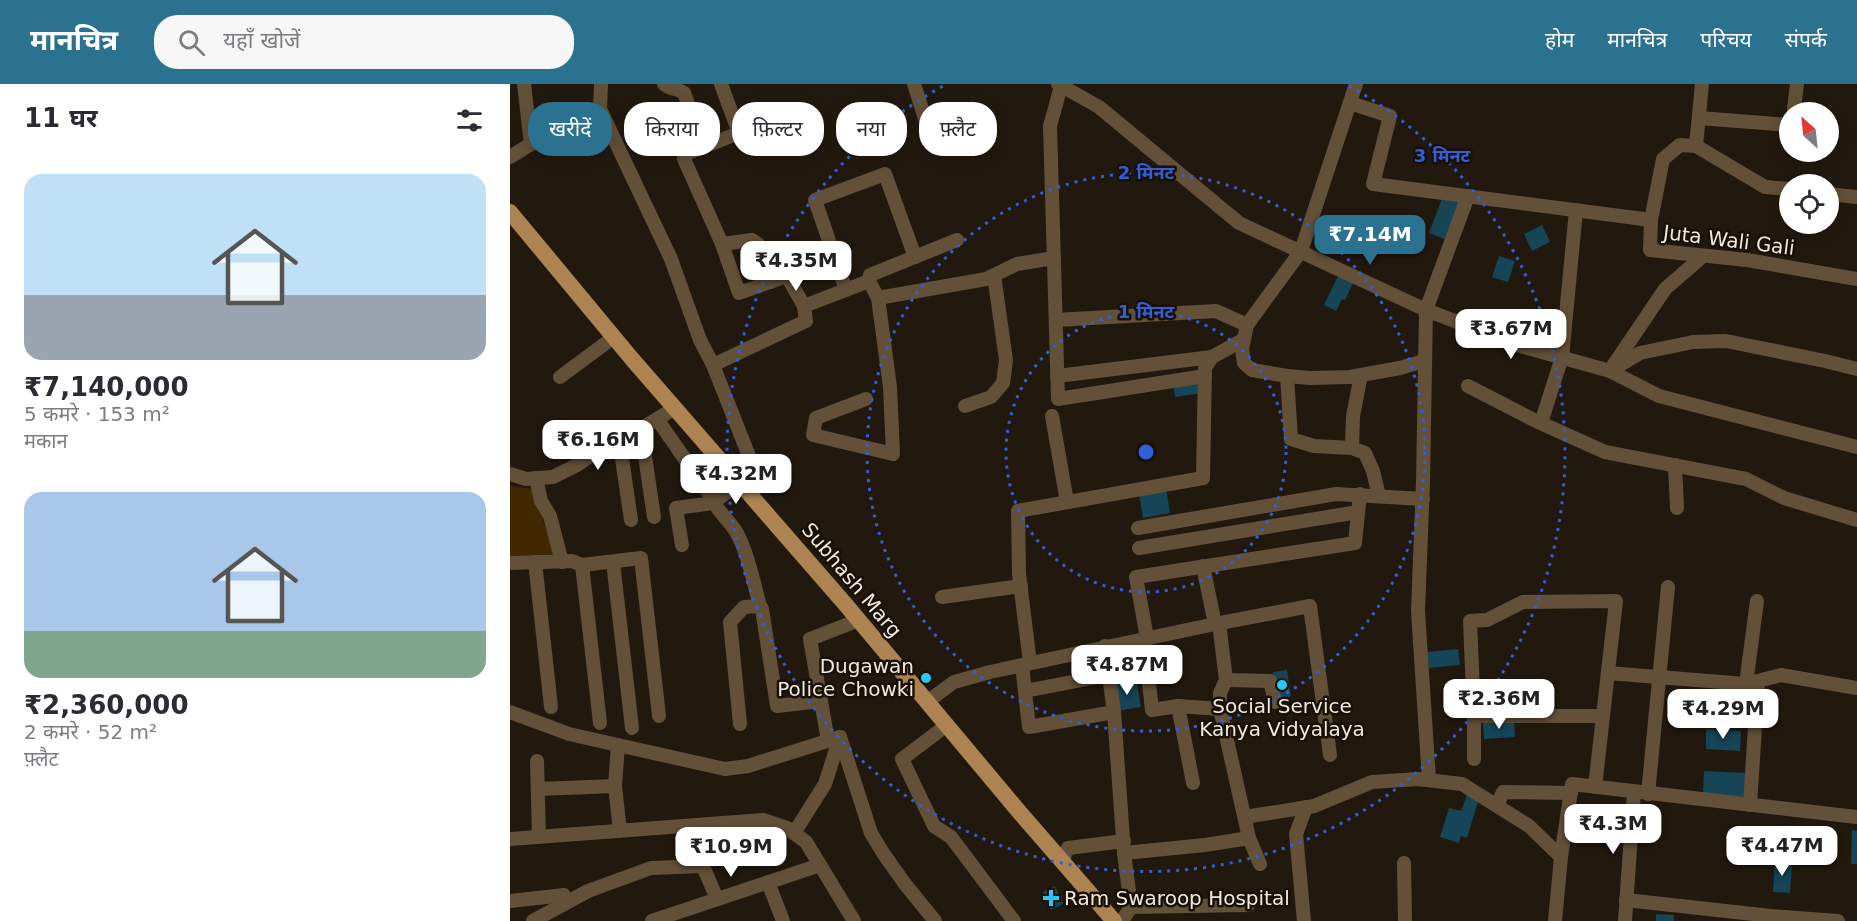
<!DOCTYPE html>
<html lang="hi">
<meta charset="utf-8">
<style>
body{margin:0;font-family:"DejaVu Sans","Noto Sans Devanagari",sans-serif;background:#f7f7f7;color:#2b2b33;height:100vh;display:flex;flex-direction:column;font-size:22px;white-space:nowrap}
*{box-sizing:border-box;margin:0}
p{font-size:20px;color:#7c7c81}
.icon{flex:none;width:33px;height:33px;fill:none;stroke:currentColor;stroke-width:2;stroke-linecap:round;stroke-linejoin:round}
.map{position:relative;flex:1;overflow:hidden}
.details{display:flex;flex-direction:column;background:#fff;width:510px}
.details>*{flex:none}
.top-card{position:absolute;left:18px;top:18px;width:570px;height:54px;display:flex;gap:12px}
.needle{width:39px;rotate:333deg}
.controls{position:absolute;left:1269px;top:18px;display:grid;gap:12px}
.controls a{display:grid;place-items:center;width:60px;height:60px;border-radius:50%;background:#fff;box-shadow:0 3px 15px #0003;font-size:30px}
.price{position:absolute;translate:-50% -51px;padding:0 14px;border-radius:12px;background:#fff;color:#222;font-size:20px;line-height:39px;filter:drop-shadow(0 2px 3px #0008)}
.price::after{content:'';position:absolute;left:50%;top:36px;width:18px;height:14px;margin-left:-9px;background:inherit;clip-path:polygon(0 0,100% 0,50% 100%)}
.price.active{background:#2a728f;color:#fff}
ul{padding:0;list-style:none}
li{display:grid;align-content:center;gap:12px;height:318px;padding:0 24px}
li span{display:grid;place-items:center;height:186px;border-radius:18px;color:#555}
li>.icon{margin-inline-start:auto}
span .icon{width:108px;height:108px;fill:#fffc;stroke-width:1}
li b{font-size:26px}
h2{display:flex;justify-content:space-between;align-items:center;height:72px;padding:0 24px;font-size:26px}
.pill{padding:0 21px;border-radius:24px;background:#fff;box-shadow:0 3px 15px #0003;font-size:21px;line-height:54px}
.pill.active{background:#2a728f;color:#fff}
header{display:flex;align-items:center;gap:36px;box-sizing:border-box;height:84px;padding:0 30px;background:#2a728f;color:#fff}
header strong{font-size:28px}
nav{display:flex;gap:33px;margin-inline-start:auto;font-size:21px}
.search{width:420px;height:54px;background:#f7f7f7;display:flex;align-items:center;gap:15px;box-sizing:border-box;padding:0 21px;border-radius:24px;color:#7c7c81;font-size:22px}
main{display:flex;flex:1;min-height:0}
.map>svg:first-child{display:block}
</style>
<header>
<strong>मानचित्र</strong>
<div class="search"><svg class="icon" aria-label="search" viewBox="0 0 24 24"><circle cx="10" cy="10" r="6"/><path d="M15 15l6 6"/></svg>यहाँ खोजें</div>
<nav><a>होम</a><a>मानचित्र</a><a>परिचय</a><a>संपर्क</a></nav>
</header>
<main>
<section class="details">
<h2>11 घर<svg class="icon" aria-label="filters" viewBox="0 0 24 24"><path d="M4 7h16M4 17h16"/><circle cx="9" cy="7" r="2"/><circle cx="15" cy="17" r="2"/></svg></h2>
<ul>
<li><span style="background:linear-gradient(#bfe0f5 65%,#9aa5b1 0)"><svg class="icon" aria-label="home" viewBox="0 0 24 24"><path d="M3 11l9-7 9 7M6 9v11h12V9"/></svg></span><div><b>₹7,140,000</b><p>5 कमरे · 153 m²</p><p>मकान</p></div></li>
<li><span style="background:linear-gradient(#a9c7e8 75%,#7fa58c 0)"><svg class="icon" aria-label="home" viewBox="0 0 24 24"><path d="M3 11l9-7 9 7M6 9v11h12V9"/></svg></span><div><b>₹2,360,000</b><p>2 कमरे · 52 m²</p><p>फ़्लैट</p></div></li>
</ul>
</section>
<div class="map">
<svg width="1347" height="837" viewBox="0 0 1347 837">
<rect width="100%" height="100%" fill="#22190e"/>
<path fill="#422801" d="M0 402 23 405 44 470 0 472Z"/>
<g fill="#154557">
<path d="M933 112 951 119 937 156 919 149Z"/>
<path d="M1032 141 1040 158 1022 167 1014 150Z"/>
<path d="M989 172 1005 177 998 198 982 193Z"/>
<path d="M828 192 843 199 835 216 832 215 826 227 814 221Z"/>
<path d="M690 296 692 309 665 313 663 300Z"/>
<path d="M656 404 660 429 633 434 629 409Z"/>
<path d="M948 565 950 581 919 584 917 568Z"/>
<path d="M777 586 781 613 766 615 763 588Z"/>
<path d="M626 596 631 623 607 627 603 600Z"/>
<path d="M1004 637 1005 653 974 655 973 639Z"/>
<path d="M1196 645 1231 647 1230 667 1196 665Z"/>
<path d="M1194 687 1236 689 1235 713 1193 710Z"/>
<path d="M957 711 969 714 957 754 951 752 949 759 930 753 939 724 951 727Z"/>
<path d="M1342 746 1347 747V780H1341Z"/>
<path d="M1265 777 1282 778 1280 809 1263 808Z"/>
<path d="M545 802 553 820 541 826 533 808Z"/>
<path d="M1146 830 1164 831V837H1146Z"/>
</g>
<g fill="none" stroke-linecap="round" stroke-linejoin="round">
<g stroke="#635038" stroke-width="14">
<path d="M14 0 21 60"/>
<path d="M91 0 90 25 161 175 190 256 203 281 239 372 220 387"/>
<path d="M154 0C160 6 168 4 174 9L194 62"/>
<path d="M211 0 229 49 175 70 174 75 212 160 229 209 277 192 294 222"/>
<path d="M404 0 424 63"/>
<path d="M548 0 589 23 729 139 916 226 1007 261 1100 287 1149 312 1347 363"/>
<path d="M846 0 791 167 737 241 732 265 734 279 742 286 777 292 800 294 840 293 890 284 914 277"/>
<path d="M551 2 540 42 548 315 695 292"/>
<path d="M840 19 880 32 863 100 1141 136"/>
<path d="M1284 25 1287 0"/>
<path d="M1189 34 1280 41"/>
<path d="M1186 62 1192 0"/>
<path d="M0 73 21 60 53 50 90 25"/>
<path d="M1280 105 1255 103 1186 62 1170 61 1153 75 1141 136 1140 166 1237 176 1347 195"/>
<path d="M1318 110 1347 113"/>
<path d="M212 160 242 156 248 160 260 198"/>
<path d="M359 197 360 191 447 156"/>
<path d="M336 206 305 116 375 90 405 173"/>
<path d="M368 214 476 195 507 180 544 174"/>
<path d="M546 236 706 227 737 241"/>
<path d="M203 281 296 237 294 222 359 197 368 214 380 303 383 370 303 351 306 334 356 315"/>
<path d="M1101 285 1155 205 1193 172"/>
<path d="M1100 287 1130 269 1183 258 1216 257 1315 277 1347 285"/>
<path d="M547 292 702 273"/>
<path d="M777 292 781 355 804 362 842 364 855 369 863 387 869 412"/>
<path d="M50 293 104 253"/>
<path d="M958 302 1026 337 1095 368 1236 395 1274 414 1347 436"/>
<path d="M455 322 481 313 493 299 496 276 484 191"/>
<path d="M542 332 557 418"/>
<path d="M147 335 200 411C205 425 217 434 225 446 237 465 244 500 250 522L252 525 267 622 311 617"/>
<path d="M1031 339 1052 273 1066 126"/>
<path d="M131 345 144 433"/>
<path d="M109 354 121 436"/>
<path d="M842 364 843 332 851 291"/>
<path d="M1165 381 1167 424"/>
<path d="M0 390 16 395 43 393 67 381 103 356 124 349 165 324"/>
<path d="M26 394 31 417 40 432 52 478"/>
<path d="M628 444 826 410 913 415"/>
<path d="M172 461 166 424 203 419 230 398"/>
<path d="M629 464 848 428"/>
<path d="M25 478 41 623"/>
<path d="M103 478 122 644"/>
<path d="M0 479 62 477 72 481 131 474 149 632"/>
<path d="M72 481 90 639"/>
<path d="M693 482 705 540"/>
<path d="M432 513 511 502"/>
<path d="M709 539 716 596 710 609V625L739 754 750 780"/>
<path d="M634 554 642 626 668 622"/>
<path d="M637 554 626 493 845 459 850 410"/>
<path d="M595 562 604 628 614 769 621 823 612 837"/>
<path d="M520 579 509 490 508 427 693 394 695 284 702 273 733 256"/>
<path d="M512 581 519 643 604 628"/>
<path d="M1098 589 1236 600 1271 591 1347 604"/>
<path d="M716 596 760 597 765 618"/>
<path d="M1236 600 1247 517"/>
<path d="M515 607 598 591"/>
<path d="M417 618 444 598 480 588 705 540 800 522 820 671"/>
<path d="M0 628 59 650 215 685 238 682 330 653"/>
<path d="M230 640 220 538 234 523 250 522"/>
<path d="M437 641 392 675 424 742 441 753 504 837"/>
<path d="M330 653 361 749 373 769 395 800 425 837"/>
<path d="M318 657 300 555 349 536"/>
<path d="M108 661 105 702 110 747"/>
<path d="M964 675V632L960 537 977 536 1013 518 1106 517 1093 632H964"/>
<path d="M27 677 29 753"/>
<path d="M919 696 908 527 913 398 916 226 958 112"/>
<path d="M683 699 668 622 710 625"/>
<path d="M1085 703 1093 632"/>
<path d="M28 705 105 702"/>
<path d="M1138 710 1158 503"/>
<path d="M1240 721 1248 597"/>
<path d="M987 722 993 708 1061 709"/>
<path d="M735 733 804 722 862 698 908 695 952 700 1019 742 1051 773"/>
<path d="M284 749 315 700 330 653"/>
<path d="M0 755 253 736 277 744 296 758 344 837"/>
<path d="M614 769 695 761 739 754"/>
<path d="M552 777 558 764 614 757"/>
<path d="M894 779 895 837"/>
<path d="M258 798 273 837"/>
<path d="M1116 816 1261 832 1328 837"/>
<path d="M0 817 54 811 56 819"/>
<path d="M621 823 738 821"/>
<path d="M23 837 78 807 141 784 193 782 207 815"/>
<path d="M142 837 310 781"/>
<path d="M794 837 786 750 796 723"/>
<path d="M1045 837 1051 773 1062 700 1347 733"/>
<path d="M1115 837 1124 708"/>
</g>
<path stroke="#ad8451" stroke-width="16" d="M0 128 122 275 336 521 511 730 604 837"/>
</g>
<g fill="none" stroke="#325ed9" stroke-width="3" stroke-dasharray="3 6">
<circle cx="636" cy="368" r="140"/>
<circle cx="636" cy="368" r="279"/>
<path d="M839 2A419 419 0 1 1 433 2"/>
</g>
<g fill="#28c8ff" stroke="#191006" stroke-width="2">
<circle cx="416" cy="594" r="6"/>
<circle cx="772" cy="601" r="6"/>
<path d="M538 805h6v6h6v6h-6v6h-6v-6h-6v-6h6z"/>
</g>
<g text-anchor="middle" stroke-width="5" stroke-linejoin="round" paint-order="stroke">
<g font-size="20" fill="#efe9e1" stroke="#191006">
<text transform="translate(1219 156) rotate(7)" y="7">Juta Wali Gali</text>
<text transform="translate(342 496) rotate(50)" y="7">Subhash Marg</text>
</g>
<g font-size="20" fill="#efe9e1" stroke="#191006" text-anchor="end">
<text x="404" y="589">Dugawan<tspan x="404" dy="23">Police Chowki</tspan></text>
<text x="772" y="629" text-anchor="middle">Social Service<tspan x="772" dy="23">Kanya Vidyalaya</tspan></text>
<text x="554" y="821" text-anchor="start">Ram Swaroop Hospital</text>
</g>
</g>
<circle cx="636" cy="368" r="9" fill="#325ed9" stroke="#191006" stroke-width="3"/>
<g font-size="18" text-anchor="middle" font-weight="bold" fill="#325ed9" stroke="#191006" stroke-width="5" stroke-linejoin="round" paint-order="stroke">
<text x="932" y="78">3 मिनट</text>
<text x="636" y="95">2 मिनट</text>
<text x="636" y="234">1 मिनट</text>
</g>
</svg>
<div class="controls">
<a><svg class="needle" viewBox="-14 -14 28 28"><path d="M0-13l5 13h-10z" fill="#e53935"/><path d="M0 13l5-13h-10z" fill="#7c7c81"/></svg></a>
<a><svg class="icon" aria-label="locate" viewBox="0 0 24 24"><circle cx="12" cy="12" r="6"/><path d="M12 2v4M12 18v4M2 12h4M18 12h4"/></svg></a>
</div>
<b class="price active" style="left:860px;top:182px">₹7.14M</b>
<b class="price" style="left:286px;top:208px">₹4.35M</b>
<b class="price" style="left:1001px;top:276px">₹3.67M</b>
<b class="price" style="left:88px;top:387px">₹6.16M</b>
<b class="price" style="left:226px;top:421px">₹4.32M</b>
<b class="price" style="left:617px;top:612px">₹4.87M</b>
<b class="price" style="left:989px;top:646px">₹2.36M</b>
<b class="price" style="left:1213px;top:656px">₹4.29M</b>
<b class="price" style="left:1103px;top:771px">₹4.3M</b>
<b class="price" style="left:1272px;top:793px">₹4.47M</b>
<b class="price" style="left:221px;top:794px">₹10.9M</b>
<div class="top-card">
<a class="pill active">खरीदें</a>
<a class="pill">किराया</a>
<a class="pill">फ़िल्टर</a>
<a class="pill">नया</a>
<a class="pill">फ़्लैट</a>
</div>
</div>
</main>
